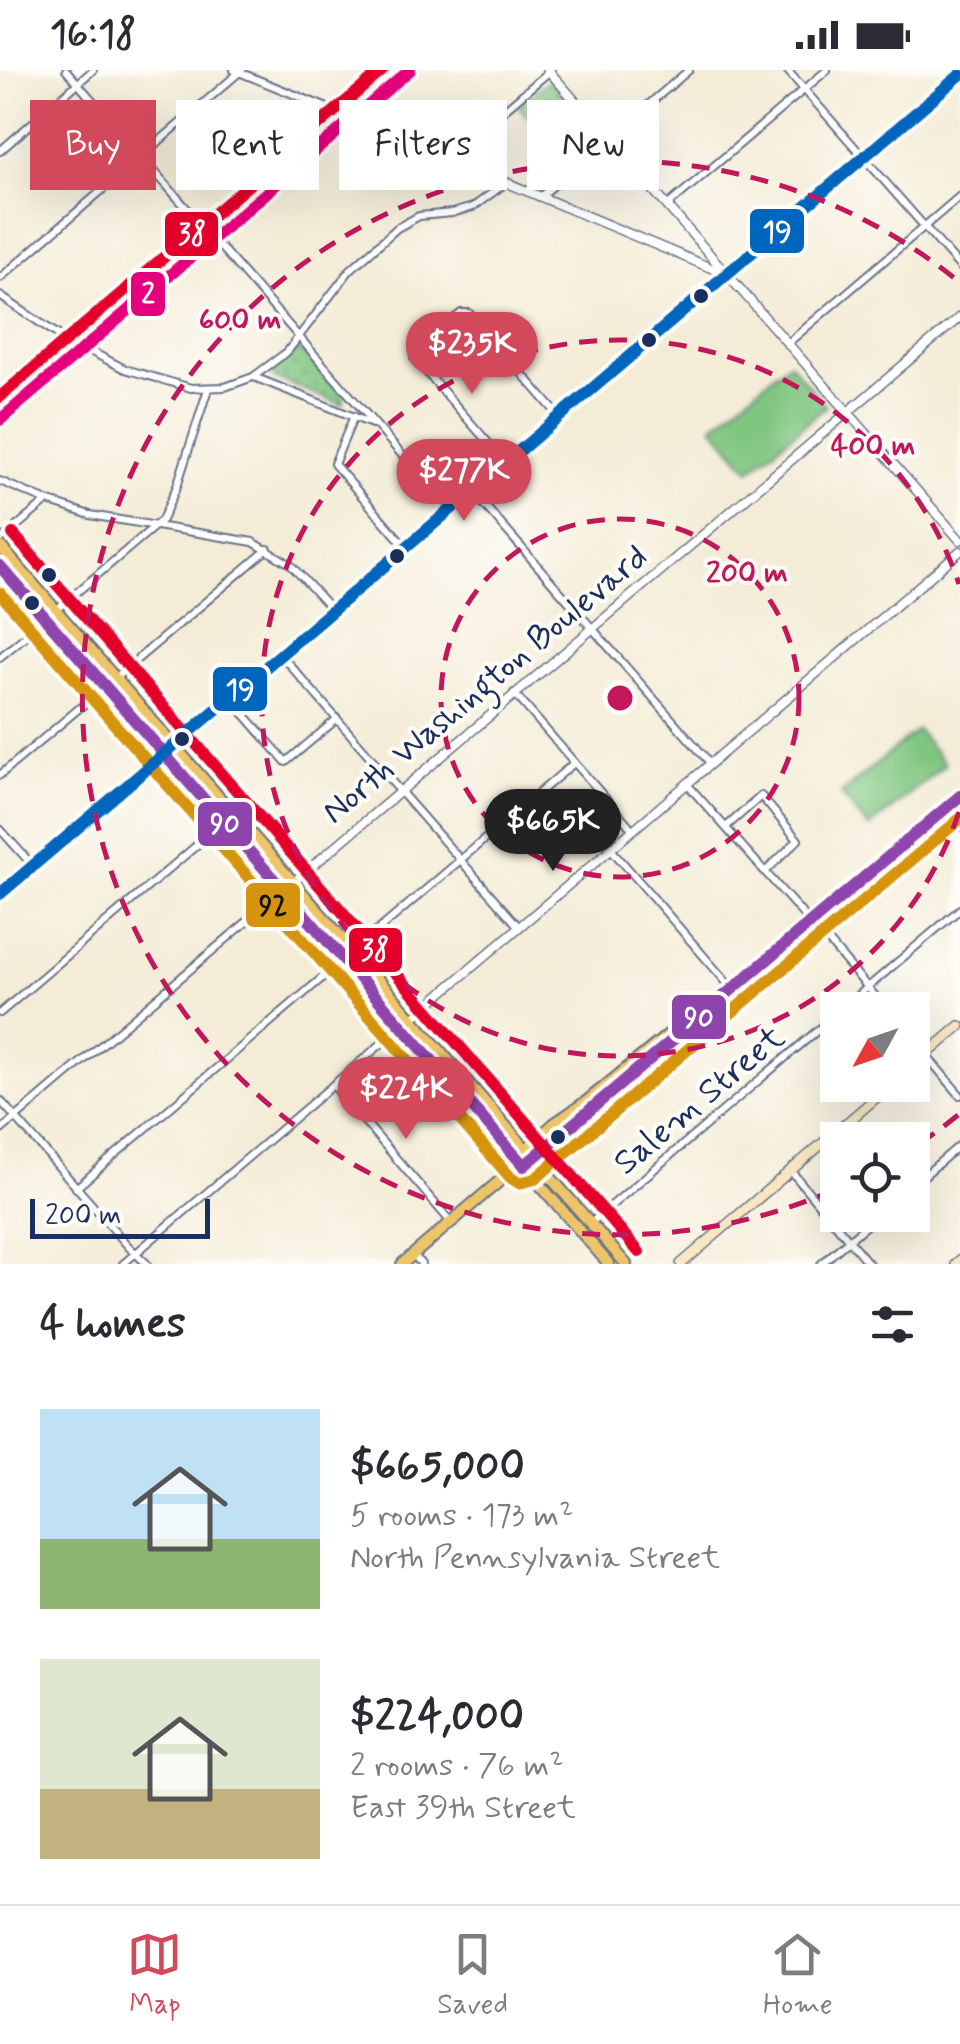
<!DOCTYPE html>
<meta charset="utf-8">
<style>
body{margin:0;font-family:Mynerve,sans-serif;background:#f2f2f3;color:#2b2b33;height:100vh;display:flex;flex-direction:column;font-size:38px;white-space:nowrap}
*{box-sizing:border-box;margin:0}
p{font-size:32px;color:#7c7c81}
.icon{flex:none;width:55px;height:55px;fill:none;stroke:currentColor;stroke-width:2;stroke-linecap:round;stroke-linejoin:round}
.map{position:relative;height:1194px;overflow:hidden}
.drawer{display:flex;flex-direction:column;background:#fff;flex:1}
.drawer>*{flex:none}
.top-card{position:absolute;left:30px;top:30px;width:900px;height:90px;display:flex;gap:20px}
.needle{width:65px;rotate:230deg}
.fabs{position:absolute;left:820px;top:922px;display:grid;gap:20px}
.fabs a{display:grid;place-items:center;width:110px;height:110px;border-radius:0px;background:#fff;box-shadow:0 10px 40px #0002;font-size:50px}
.scale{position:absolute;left:30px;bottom:25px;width:180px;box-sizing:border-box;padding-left:10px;border:5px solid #1b2f5e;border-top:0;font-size:28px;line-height:35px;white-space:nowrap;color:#1b2f5e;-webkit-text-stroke:8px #fdfcf7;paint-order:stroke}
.price{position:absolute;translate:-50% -85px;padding:0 22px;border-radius:35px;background:#d1495b;color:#fff;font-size:32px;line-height:65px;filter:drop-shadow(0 2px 5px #0008)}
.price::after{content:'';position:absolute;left:50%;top:60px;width:30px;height:22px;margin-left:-15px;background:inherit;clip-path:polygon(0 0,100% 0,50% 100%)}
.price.active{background:#222;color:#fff}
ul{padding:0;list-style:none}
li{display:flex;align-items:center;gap:30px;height:250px;padding:0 40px}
li span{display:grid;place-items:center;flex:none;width:280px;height:200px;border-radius:0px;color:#555}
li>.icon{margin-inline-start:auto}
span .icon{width:120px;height:120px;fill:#fffc;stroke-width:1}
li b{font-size:42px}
h2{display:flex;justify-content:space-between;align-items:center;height:120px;padding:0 40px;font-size:42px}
.pill{padding:0 35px;border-radius:0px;background:#fff;box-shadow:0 10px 40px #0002;font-size:35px;line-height:90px}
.pill.active{background:#d1495b;color:#fff}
.status{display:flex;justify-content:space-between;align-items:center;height:70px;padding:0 50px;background:#fff;direction:ltr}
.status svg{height:28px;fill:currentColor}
.tabs{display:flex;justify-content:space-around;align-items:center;height:140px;border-top:2px solid #e1e1e2;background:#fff;font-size:28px;color:#7c7c81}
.tabs a{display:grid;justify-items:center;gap:5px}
.tabs .active{color:#d1495b}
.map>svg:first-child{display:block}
</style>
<div class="status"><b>16:18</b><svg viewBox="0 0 49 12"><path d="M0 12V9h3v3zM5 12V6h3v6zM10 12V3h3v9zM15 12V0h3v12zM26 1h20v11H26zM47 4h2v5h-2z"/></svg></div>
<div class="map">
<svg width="960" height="1194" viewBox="0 0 960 1194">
<defs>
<pattern id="grass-dots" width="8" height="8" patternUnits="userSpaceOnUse" patternTransform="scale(2.5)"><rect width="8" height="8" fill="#80c680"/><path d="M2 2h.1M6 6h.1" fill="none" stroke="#68a16c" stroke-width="1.8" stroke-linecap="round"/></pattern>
</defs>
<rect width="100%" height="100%" fill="#fdfcf7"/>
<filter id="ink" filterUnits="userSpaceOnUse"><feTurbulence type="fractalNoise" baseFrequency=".01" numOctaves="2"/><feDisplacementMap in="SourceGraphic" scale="20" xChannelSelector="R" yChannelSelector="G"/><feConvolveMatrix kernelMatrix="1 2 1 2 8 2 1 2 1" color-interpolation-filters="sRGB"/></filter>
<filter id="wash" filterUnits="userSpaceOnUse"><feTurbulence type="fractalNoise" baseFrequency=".0048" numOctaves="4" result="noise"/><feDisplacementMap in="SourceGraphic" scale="40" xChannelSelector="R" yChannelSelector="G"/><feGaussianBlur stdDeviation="2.25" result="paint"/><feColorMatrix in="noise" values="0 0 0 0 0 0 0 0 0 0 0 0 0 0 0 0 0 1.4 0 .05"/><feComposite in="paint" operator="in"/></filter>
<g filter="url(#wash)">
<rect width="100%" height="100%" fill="#f4ecd7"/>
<g fill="url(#grass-dots)" stroke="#4e7a6f" stroke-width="2.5">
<path d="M549 10 569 32 538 59 518 36Z"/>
<path d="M300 279 344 326 343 335 274 308 273 299Z"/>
</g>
<g fill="#80c680" stroke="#4e7a6f" stroke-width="2.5">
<path d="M789 292 826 336 750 400 713 356Z"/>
<path d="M917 660 945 694 869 758 841 724Z"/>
</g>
</g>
<g filter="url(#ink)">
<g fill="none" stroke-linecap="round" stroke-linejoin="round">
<defs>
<g id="minor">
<path d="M66 0 450 440"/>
<path d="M234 0 352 48"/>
<path d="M787 0 960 197"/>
<path d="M0 81 93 0"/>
<path d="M448 88 551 0"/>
<path d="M540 127 689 0"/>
<path d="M668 135 827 0"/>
<path d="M0 208 242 0"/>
<path d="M0 226 57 264 125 299 191 318 225 317 253 307 287 282 350 200 397 158 419 146 452 143 473 137 507 112"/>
<path d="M788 273 960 126"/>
<path d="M254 307 372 354"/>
<path d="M354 346 334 394 406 477"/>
<path d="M506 393 414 288 417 279 461 243H469L560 347"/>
<path d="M0 411 47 431 90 445 253 472 290 494 332 540"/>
<path d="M472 421 711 694"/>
<path d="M0 470 46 432"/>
<path d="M56 540 162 450 177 416 208 319"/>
<path d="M281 585 519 857"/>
<path d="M0 587 46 549"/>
<path d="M514 623 633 760"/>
<path d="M230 628 286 692 337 649"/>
<path d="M0 705 268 479"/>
<path d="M687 714 806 848"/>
<path d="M945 740 960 757"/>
<path d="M726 757 761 726 798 770 765 802"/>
<path d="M0 759 33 796"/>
<path d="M611 779 728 914"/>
<path d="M812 852 887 940"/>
<path d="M841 940 960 839"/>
<path d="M0 943 224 752"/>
<path d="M912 969 960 1025"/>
<path d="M333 1015 450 1151"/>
<path d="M0 1030 129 1177 147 1194"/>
<path d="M0 1061 283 821"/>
<path d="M791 1101 869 1194"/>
<path d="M912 1116 960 1075"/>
<path d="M76 1118 574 693"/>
<path d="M592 1152 838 943"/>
<path d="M414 1185 421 1194"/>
<path d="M123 1194 401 957"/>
<path d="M821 1194 878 1145"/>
</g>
<g id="tertiary">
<path d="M548 0 960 470"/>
<path d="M352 48 723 203"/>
<path d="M283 821 960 247"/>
<path d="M402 957 960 481"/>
</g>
<g id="secondary">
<path d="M0 350 410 0"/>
<path d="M0 824 960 5"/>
<path d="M912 997 960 956"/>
<path d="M681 1194 891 1015"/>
<path d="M956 1194 960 1190"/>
</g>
<g id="primary">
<path d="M0 476 626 1194"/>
<path d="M0 496 609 1194"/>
<path d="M522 1083 555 1053 587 1031 691 946"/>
<path d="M402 1194 516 1097 524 1096 548 1078 960 726"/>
</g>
</defs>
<use href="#minor" stroke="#677188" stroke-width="10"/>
<use href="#tertiary" stroke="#677188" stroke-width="11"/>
<use href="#secondary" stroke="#677188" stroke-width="12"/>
<use href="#primary" stroke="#677188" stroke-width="14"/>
<use href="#minor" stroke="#fff" stroke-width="6"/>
<use href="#tertiary" stroke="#fff" stroke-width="8"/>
<use href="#secondary" stroke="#f8e7c3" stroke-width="9"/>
<use href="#primary" stroke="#eec469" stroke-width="10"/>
<defs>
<path id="bus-1" d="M0 496 524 1096 960 726"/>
<path id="bus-2" d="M0 523 511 1108 519 1113 535 1109 960 749"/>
<g id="bus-3">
<path d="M0 327 383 0"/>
<path d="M13 464 639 1182"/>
</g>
<path id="bus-4" d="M0 824 960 5"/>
<path id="bus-5" d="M0 350 410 0"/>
</defs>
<use href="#bus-1" stroke="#fdfcf7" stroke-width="20"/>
<use href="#bus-2" stroke="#fdfcf7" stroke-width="20"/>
<use href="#bus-3" stroke="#fdfcf7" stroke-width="20"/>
<use href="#bus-4" stroke="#fdfcf7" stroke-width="20"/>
<use href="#bus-5" stroke="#fdfcf7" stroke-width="20"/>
<use href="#bus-1" stroke="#8e44ad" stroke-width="12"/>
<use href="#bus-2" stroke="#d6940e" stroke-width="12"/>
<use href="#bus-3" stroke="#e4002b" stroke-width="12"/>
<use href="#bus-4" stroke="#0065bd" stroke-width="12"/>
<use href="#bus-5" stroke="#e5007d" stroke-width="12"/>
</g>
</g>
<g fill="none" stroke="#c2185b" stroke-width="5" stroke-dasharray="18 12">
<circle cx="620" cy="628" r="179"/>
<path d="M959 742A358 358 0 1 1 959 514"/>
<path d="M958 1045A537 537 0 0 1 916 1076M834 1120A537 537 0 1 1 958 211"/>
</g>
<g fill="#1b2f5e" stroke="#fdfcf7" stroke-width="4">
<circle cx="701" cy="226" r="9"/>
<circle cx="649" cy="270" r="9"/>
<circle cx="397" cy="486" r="9"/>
<circle cx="49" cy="505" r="9"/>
<circle cx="32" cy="533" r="9"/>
<circle cx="182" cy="669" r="9"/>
<circle cx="558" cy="1067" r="9"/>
</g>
<g text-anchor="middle" stroke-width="8" stroke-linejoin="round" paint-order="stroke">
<g font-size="35" fill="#1b2f5e" stroke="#fdfcf7">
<text transform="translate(484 613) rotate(-40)" y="12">North Washington Boulevard</text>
<text transform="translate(698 1029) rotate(-40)" y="12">Salem Street</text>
</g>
</g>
<circle cx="620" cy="628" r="15" fill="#c2185b" stroke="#fdfcf7" stroke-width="5"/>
<g font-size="30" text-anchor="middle" font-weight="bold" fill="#c2185b" stroke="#fdfcf7" stroke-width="8" stroke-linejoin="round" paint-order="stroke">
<text x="240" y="259">600 m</text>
<text x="873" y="385">400 m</text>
<text x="747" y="512">200 m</text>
</g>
<g stroke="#fdfcf7" stroke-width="4">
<rect x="748" y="137" width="58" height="48" rx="10" fill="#0065bd"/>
<rect x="163" y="140" width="57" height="48" rx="10" fill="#e4002b"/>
<rect x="129" y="200" width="38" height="48" rx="10" fill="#e5007d"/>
<rect x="211" y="595" width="58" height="48" rx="10" fill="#0065bd"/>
<rect x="196" y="730" width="58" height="48" rx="10" fill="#8e44ad"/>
<rect x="244" y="811" width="58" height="48" rx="10" fill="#d6940e"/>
<rect x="347" y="856" width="57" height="48" rx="10" fill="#e4002b"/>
<rect x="670" y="923" width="58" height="48" rx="10" fill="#8e44ad"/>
</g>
<g font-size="28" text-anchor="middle" font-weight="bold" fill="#fff">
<text x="777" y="171">19</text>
<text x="192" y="173">38</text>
<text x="148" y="233">2</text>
<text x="240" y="629">19</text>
<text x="225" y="763">90</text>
<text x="375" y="889">38</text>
<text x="699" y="957">90</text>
</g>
<g font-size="28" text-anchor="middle" font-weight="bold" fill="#111">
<text x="273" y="845">92</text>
</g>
</svg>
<div class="fabs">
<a><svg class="needle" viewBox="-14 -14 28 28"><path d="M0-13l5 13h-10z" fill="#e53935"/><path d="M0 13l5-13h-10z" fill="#7c7c81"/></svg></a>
<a><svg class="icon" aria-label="locate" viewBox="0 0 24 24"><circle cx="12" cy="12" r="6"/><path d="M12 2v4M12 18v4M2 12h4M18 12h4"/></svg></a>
</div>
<div class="scale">200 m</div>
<b class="price" style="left:472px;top:327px">$235K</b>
<b class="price" style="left:464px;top:454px">$277K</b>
<b class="price active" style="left:553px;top:804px">$665K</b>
<b class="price" style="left:406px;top:1072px">$224K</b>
<div class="top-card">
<a class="pill active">Buy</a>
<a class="pill">Rent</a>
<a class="pill">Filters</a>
<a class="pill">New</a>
</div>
</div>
<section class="drawer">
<h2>4 homes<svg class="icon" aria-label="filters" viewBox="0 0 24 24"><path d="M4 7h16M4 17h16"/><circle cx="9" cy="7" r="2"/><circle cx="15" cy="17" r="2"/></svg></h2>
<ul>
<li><span style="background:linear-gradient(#bfe0f5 65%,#8fb573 0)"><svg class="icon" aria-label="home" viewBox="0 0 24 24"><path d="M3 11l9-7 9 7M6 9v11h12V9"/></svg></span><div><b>$665,000</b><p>5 rooms · 173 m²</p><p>North Pennsylvania Street</p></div></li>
<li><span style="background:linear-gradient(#dfe7d0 65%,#c2b280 0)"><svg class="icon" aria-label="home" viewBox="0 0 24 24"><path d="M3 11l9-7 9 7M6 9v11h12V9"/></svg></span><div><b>$224,000</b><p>2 rooms · 76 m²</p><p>East 39th Street</p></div></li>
</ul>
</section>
<nav class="tabs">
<a class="active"><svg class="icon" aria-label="map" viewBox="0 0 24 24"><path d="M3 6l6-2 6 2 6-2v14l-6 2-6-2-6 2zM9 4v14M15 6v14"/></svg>Map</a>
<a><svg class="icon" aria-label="saved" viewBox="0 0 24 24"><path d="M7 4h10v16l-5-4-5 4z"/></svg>Saved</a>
<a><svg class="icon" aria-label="home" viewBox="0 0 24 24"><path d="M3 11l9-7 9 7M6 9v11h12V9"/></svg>Home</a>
</nav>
